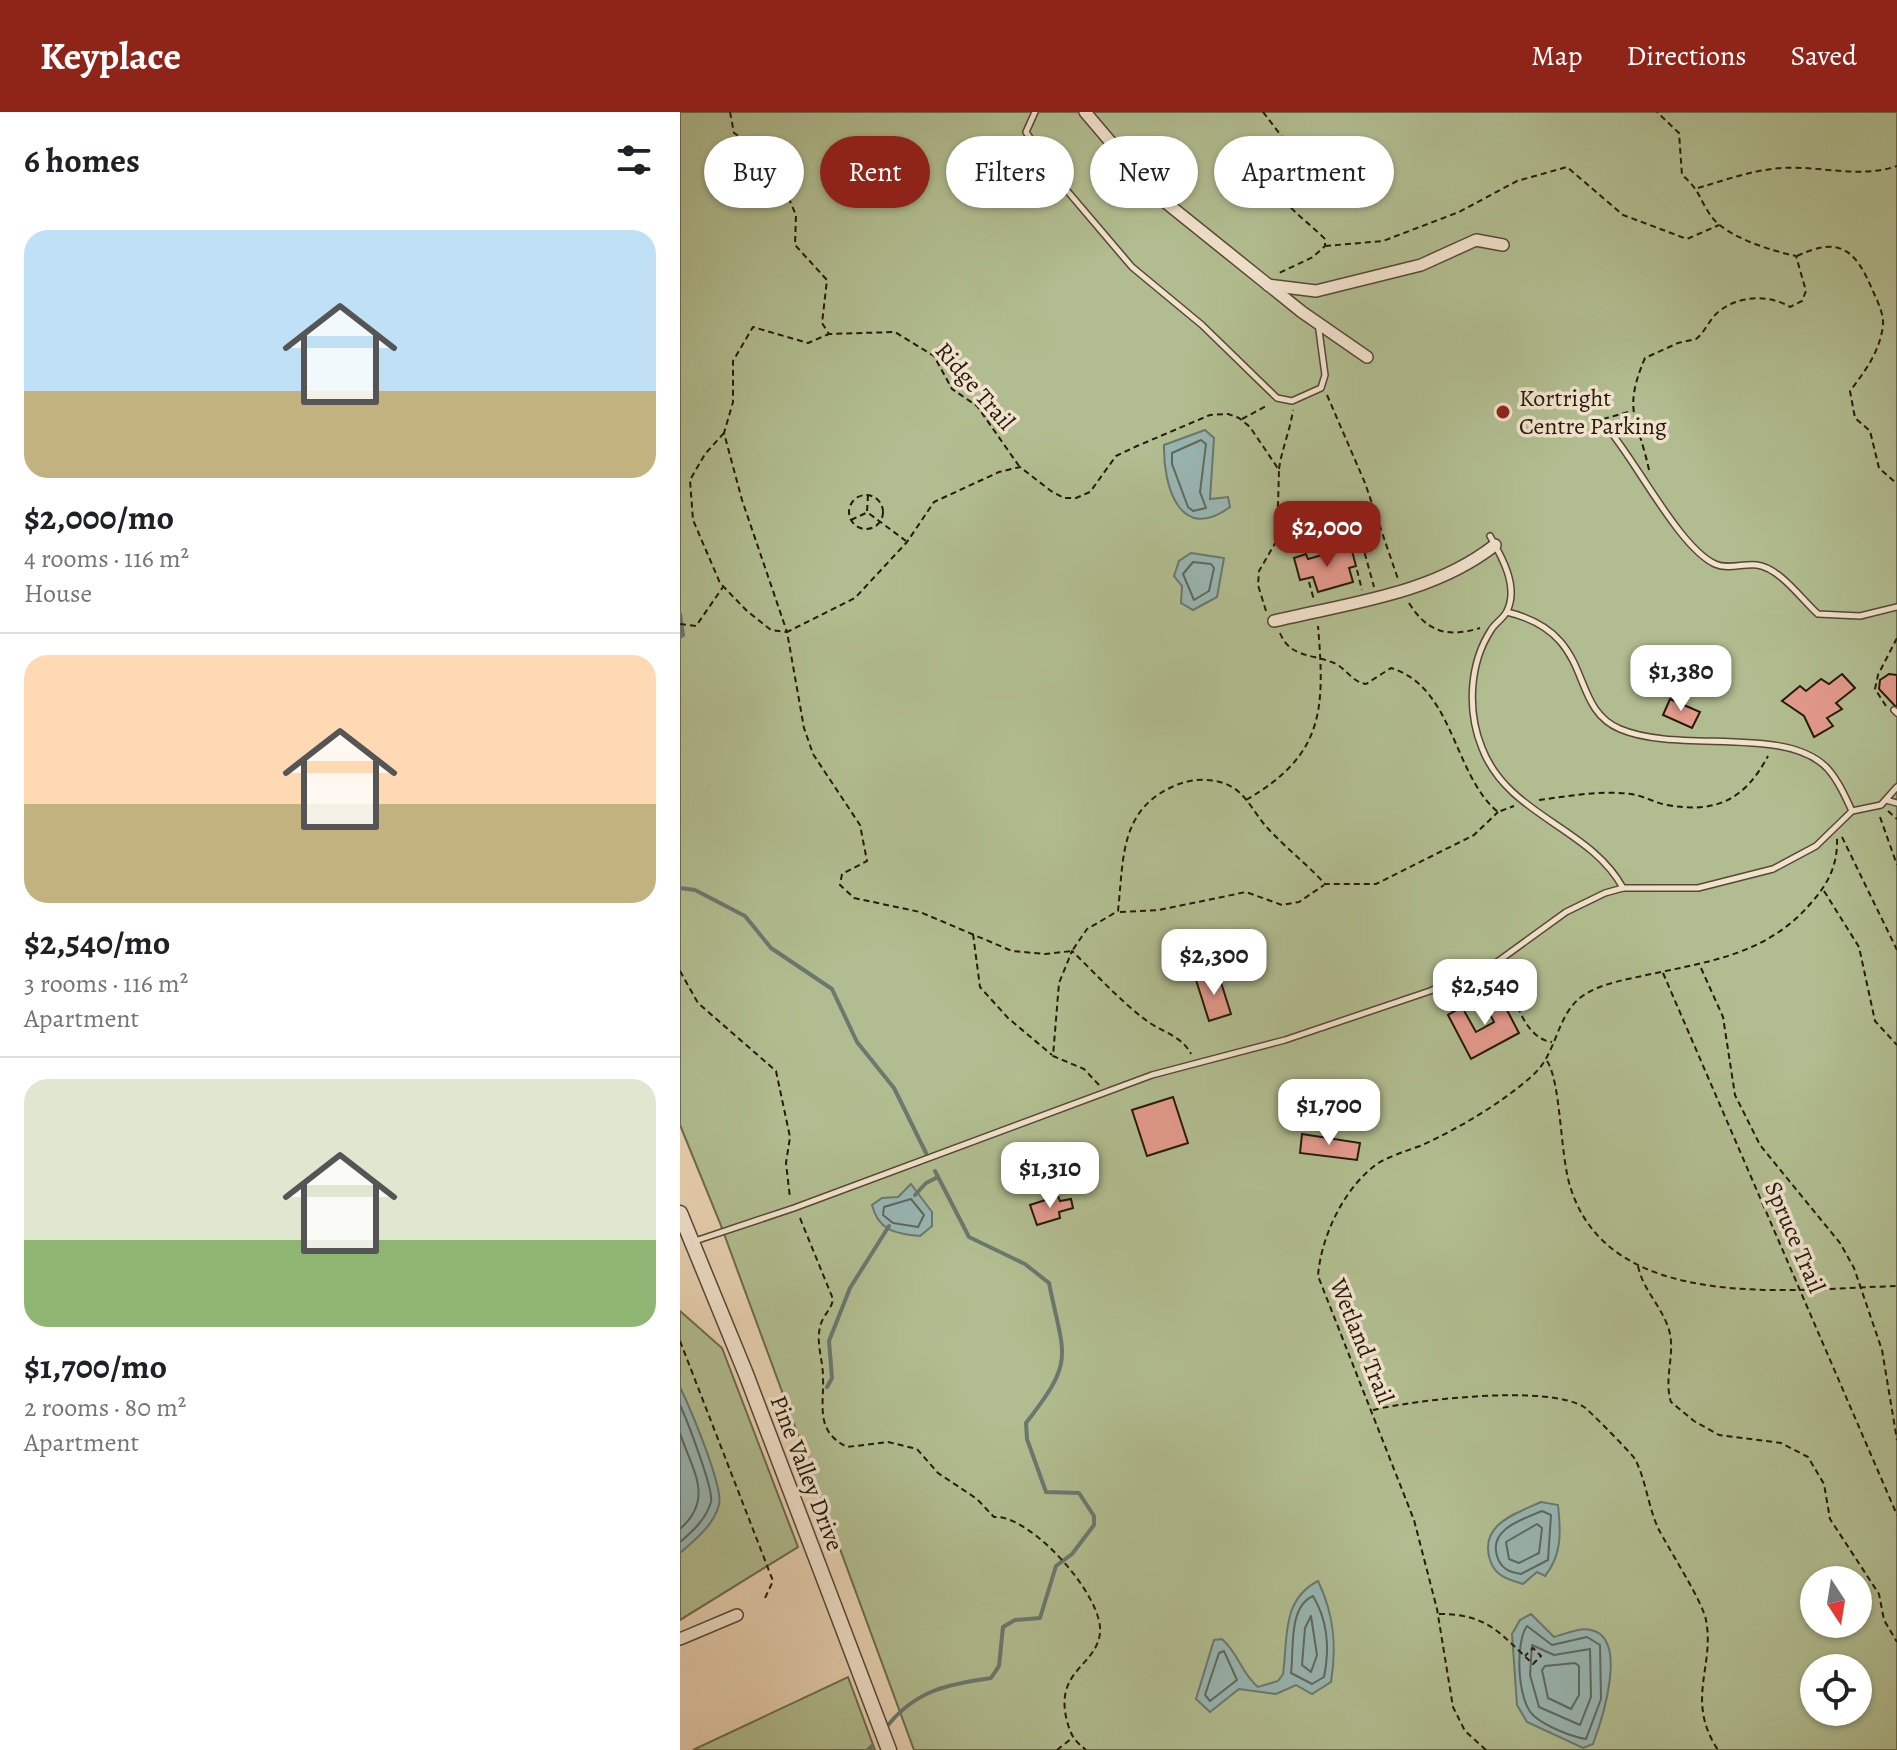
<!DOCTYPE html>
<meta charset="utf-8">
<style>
body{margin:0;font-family:Alegreya,serif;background:#f2f2f2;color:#202124;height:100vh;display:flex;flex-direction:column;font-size:30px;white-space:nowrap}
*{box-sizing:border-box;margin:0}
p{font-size:26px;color:#757577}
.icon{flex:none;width:44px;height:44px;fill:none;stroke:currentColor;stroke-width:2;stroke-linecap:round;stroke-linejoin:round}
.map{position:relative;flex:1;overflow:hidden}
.details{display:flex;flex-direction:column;background:#fff;width:680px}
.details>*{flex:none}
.hud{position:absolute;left:24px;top:24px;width:760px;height:72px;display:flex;gap:16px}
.needle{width:52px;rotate:168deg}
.buttons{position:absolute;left:1120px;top:1454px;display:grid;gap:16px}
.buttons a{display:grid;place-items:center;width:72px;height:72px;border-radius:50%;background:#fff;box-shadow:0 2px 6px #0004;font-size:40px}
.price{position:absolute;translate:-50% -68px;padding:0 18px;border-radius:16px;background:#fff;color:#222;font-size:26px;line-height:52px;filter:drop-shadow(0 2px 4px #0008)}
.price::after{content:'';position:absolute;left:50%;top:48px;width:24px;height:18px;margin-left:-12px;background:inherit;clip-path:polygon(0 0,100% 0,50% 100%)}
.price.active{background:#8f2418;color:#fff}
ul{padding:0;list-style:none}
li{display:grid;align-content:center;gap:16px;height:424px;padding:0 24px}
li+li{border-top:2px solid #e0e0e0}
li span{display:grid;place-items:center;height:248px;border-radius:24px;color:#555}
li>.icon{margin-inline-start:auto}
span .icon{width:144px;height:144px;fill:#fffc;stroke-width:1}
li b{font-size:34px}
h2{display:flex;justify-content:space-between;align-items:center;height:96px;padding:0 24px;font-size:34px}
.tag{padding:0 28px;border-radius:36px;background:#fff;box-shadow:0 2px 6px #0004;font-size:28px;line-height:72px}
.tag.active{background:#8f2418;color:#fff}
header{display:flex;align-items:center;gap:48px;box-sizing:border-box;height:112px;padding:0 40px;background:#8f2418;color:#fff}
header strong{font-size:38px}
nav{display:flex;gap:44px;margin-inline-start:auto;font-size:28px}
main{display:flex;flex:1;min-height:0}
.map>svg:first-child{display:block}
</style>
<header>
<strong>Keyplace</strong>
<nav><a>Map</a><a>Directions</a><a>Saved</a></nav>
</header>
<main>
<section class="details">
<h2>6 homes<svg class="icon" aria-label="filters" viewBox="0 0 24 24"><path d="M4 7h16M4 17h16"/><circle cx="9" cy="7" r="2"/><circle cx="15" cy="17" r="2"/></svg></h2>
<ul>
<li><span style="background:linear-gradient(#bfe0f5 65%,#c2b280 0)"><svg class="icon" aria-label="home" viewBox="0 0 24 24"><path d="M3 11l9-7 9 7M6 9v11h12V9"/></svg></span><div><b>$2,000/mo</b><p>4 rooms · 116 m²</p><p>House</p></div></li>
<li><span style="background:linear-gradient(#ffd9b3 60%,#c2b280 0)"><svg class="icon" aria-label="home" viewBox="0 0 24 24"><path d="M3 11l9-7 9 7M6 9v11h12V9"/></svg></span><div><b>$2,540/mo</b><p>3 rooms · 116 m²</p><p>Apartment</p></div></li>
<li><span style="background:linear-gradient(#dfe7d0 65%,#8fb573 0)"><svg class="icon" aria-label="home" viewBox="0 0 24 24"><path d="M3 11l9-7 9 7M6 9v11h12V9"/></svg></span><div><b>$1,700/mo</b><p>2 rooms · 80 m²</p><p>Apartment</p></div></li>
</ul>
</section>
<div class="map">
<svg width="1217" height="1638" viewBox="0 0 1217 1638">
<rect width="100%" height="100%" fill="#e9d2b2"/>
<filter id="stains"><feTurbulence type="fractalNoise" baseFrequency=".0025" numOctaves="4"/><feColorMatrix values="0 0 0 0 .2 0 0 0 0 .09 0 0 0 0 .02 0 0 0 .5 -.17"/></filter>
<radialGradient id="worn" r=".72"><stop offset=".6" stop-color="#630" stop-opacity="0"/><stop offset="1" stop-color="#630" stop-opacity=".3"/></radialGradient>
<g fill="#b1bd90" stroke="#6b6c4d" stroke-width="2" fill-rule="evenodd">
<path d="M0 0H1217V1638H234L40 1111 0 1013ZM1134 1468H1178V1512H1134ZM1134 1556H1178V1600H1134Z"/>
<path d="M0 1199 42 1236 118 1435 0 1508Z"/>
<path d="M168 1565 195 1638H13Z"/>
</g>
<g fill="#98b6b2" stroke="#6a786f" stroke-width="2">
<path d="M525 318 534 326 530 387 548 385 550 395C500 432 483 374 484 333Z"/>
<path d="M511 441 544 446 537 485 513 498 501 491 502 474 494 464 499 449Z"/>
<path d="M231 1072 252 1100V1114L240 1124C215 1122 198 1118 192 1093L202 1086 218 1085Z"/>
<path d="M0 1275C9 1294 44 1375 39 1393 33 1414 16 1427 0 1441Z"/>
<path d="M861 1390 878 1393C881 1420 882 1443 865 1464L857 1460 843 1472C827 1467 815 1464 810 1448 799 1413 834 1402 861 1390Z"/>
<path d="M638 1469C654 1502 657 1534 651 1570L632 1582 616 1573 596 1582 559 1577 530 1600 516 1587 534 1528 542 1527C559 1542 561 1561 578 1575L598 1569 603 1562C608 1527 601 1488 638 1469Z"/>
<path d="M851 1502 874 1525C885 1522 900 1515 911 1518 949 1526 922 1608 913 1632L903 1636 847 1610 837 1593 832 1522 840 1508Z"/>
</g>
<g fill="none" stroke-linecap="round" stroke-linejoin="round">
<g stroke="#5e685e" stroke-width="2">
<path d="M521 328 526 332 520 380 526 396 513 399 508 395 492 352V341Z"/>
<path d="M513 450 531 452 534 456 529 479 514 488 503 462Z"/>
<path d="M231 1087 244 1103 238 1115 213 1111 203 1103 204 1095Z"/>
<path d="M0 1293C7 1308 34 1378 31 1390 26 1407 13 1419 0 1430"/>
<path d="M0 1321C12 1358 35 1386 0 1417"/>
<path d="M862 1399 871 1403 868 1448 841 1462C829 1460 821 1457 817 1444 809 1417 841 1408 862 1399Z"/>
<path d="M857 1412 862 1416 859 1441 839 1451 829 1447 826 1430Z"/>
<path d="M633 1484C648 1509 650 1536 644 1565L632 1572 611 1561C614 1538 608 1495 633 1484Z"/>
<path d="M631 1504 637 1543 631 1560 622 1553 625 1516Z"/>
<path d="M847 1514 872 1533 907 1525 920 1533 921 1587 906 1627C892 1625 865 1614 854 1604 837 1590 835 1530 847 1514Z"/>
<path d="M852 1533 874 1543 910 1537 911 1585 900 1613 859 1595 850 1563Z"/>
<path d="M544 1539 557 1568 530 1589 525 1583 539 1541Z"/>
<path d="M895 1551 899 1554V1583L891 1597 868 1586 862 1558 865 1554Z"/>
</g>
<g stroke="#6a786f" stroke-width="4">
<path d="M0 502 3 523 0 525"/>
<path d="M0 776 15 778 65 804 91 836 152 877 177 930 214 976 246 1041"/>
<path d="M235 1083 246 1071 258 1065"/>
<path d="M147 1275 152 1266 149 1229 170 1176 209 1114"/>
<path d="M209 1612C237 1578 269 1572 311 1566L319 1554 323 1515 335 1508 360 1506 376 1454 392 1442 414 1413V1404L399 1381 366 1380 347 1327 346 1311C396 1247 384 1246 369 1171L345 1152 289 1125 255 1059"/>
<path d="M188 1638 192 1634"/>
</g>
</g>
<g fill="#e49a8c" stroke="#251a0a" stroke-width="2">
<path d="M671 435 676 454 669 456 673 470 638 480 633 465 620 468 614 446 626 442 628 447Z"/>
<path d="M1162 562 1175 576 1156 591 1162 597 1147 606 1153 614 1134 625 1124 604 1102 589 1120 574 1126 579 1141 567 1149 572Z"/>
<path d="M1209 562 1217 563V596L1199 577 1200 568Z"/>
<path d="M990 587 1020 600 1012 616 983 603Z"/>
<path d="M538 861 551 902 529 909 516 868Z"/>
<path d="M817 879 839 921 791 947 768 903 782 895 796 920 814 910 802 887Z"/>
<path d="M493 985 508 1031 467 1044 452 998Z"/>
<path d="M622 1022 680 1031 677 1048 620 1041Z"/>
<path d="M378 1084 380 1089 391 1087 393 1096 379 1100 380 1106 357 1113 350 1093Z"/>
</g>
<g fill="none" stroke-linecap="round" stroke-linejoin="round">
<defs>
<g id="service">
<path d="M355 0 346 20 378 68 452 155 522 213 597 286 612 289 641 276 645 263 638 211"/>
<path d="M929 318C957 351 1000 436 1035 452 1048 458 1064 451 1077 453 1100 456 1122 488 1138 502L1180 504 1217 495"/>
<path d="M810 424C822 445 839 475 827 499 824 506 815 511 811 518 789 552 787 599 802 636 828 704 910 715 943 776"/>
<path d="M827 500C918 522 886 594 940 617 999 642 1106 613 1147 656 1158 668 1165 684 1172 699"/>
<path d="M1214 598 1217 601"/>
<path d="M1206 688 1217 691"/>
<path d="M15 1129 114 1096 472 963 605 928 750 879 817 850 886 800 925 781 943 776H1018L1093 757 1136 734 1172 699 1201 693 1217 675"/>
</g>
<g id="minor">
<path d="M405 0 474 81 622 200 687 245"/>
<path d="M588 173 636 179 741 153 796 128 823 133"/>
<path d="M594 509C669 491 753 482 815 433"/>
<path d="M0 1527 57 1503"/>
</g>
<path id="tertiary" d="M0 1101 66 1262 209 1638"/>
</defs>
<use href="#service" stroke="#564834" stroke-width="8"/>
<use href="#minor" stroke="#564834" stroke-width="14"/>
<use href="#tertiary" stroke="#564834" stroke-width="17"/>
<g stroke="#251a0a" stroke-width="2" stroke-dasharray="6 4" stroke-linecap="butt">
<path d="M50 0 54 21 90 43 116 103 115 133 147 168 142 211 149 222 215 220 254 244 272 277 297 294 339 354"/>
<path d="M583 0 603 26 604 34C575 78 615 97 645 127V134L633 145 599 161"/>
<path d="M1018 76C1042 69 1067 60 1092 57 1133 51 1177 68 1217 54"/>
<path d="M645 134 703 129 779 100 837 69 887 55 943 103 1007 127 1039 113"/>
<path d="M1117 144C1159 124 1175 137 1192 177 1197 188 1204 202 1203 213 1200 239 1186 258 1170 279L1175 306 1190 319 1199 356 1217 372"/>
<path d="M647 283 685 371 718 467"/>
<path d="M562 307 588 293"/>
<path d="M923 307 952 299"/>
<path d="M44 321 25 342 10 368 13 408 40 471 67 499 91 518 107 520 62 388 44 321 53 290V249L73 215 128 231 149 222"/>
<path d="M599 357C602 336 610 319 613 298"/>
<path d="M969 358C958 306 942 300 965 246L998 231 1016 227C1025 220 1028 210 1036 202 1056 183 1089 182 1110 195L1122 189 1126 179 1116 144C1092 139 1046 125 1031 104 1019 87 1020 78 1002 63L999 21 977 0"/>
<circle cx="186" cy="400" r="17"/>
<path d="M188 383 187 400 226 429"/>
<path d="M171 408 186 401"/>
<path d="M654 419 658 433"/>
<path d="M638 423 641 437"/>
<path d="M598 428H620L677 413 694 475"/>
<path d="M677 458 682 478"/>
<path d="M629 470 634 488"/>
<path d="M729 491C747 520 767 526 800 516"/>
<path d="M586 499 578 473 579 459 597 428 599 358 570 315 559 306 548 302 530 303 457 334 436 344 410 380 396 386H384L371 379 340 355 319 360 254 390 227 430 175 486 107 520 124 616 133 642 180 713 187 749 162 762 160 773 174 786 240 800 332 839 365 842 392 839 407 817 438 799C444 745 439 695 499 672 515 666 537 666 552 675 566 683 574 700 584 712 602 733 626 751 645 772H696L794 723 818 700"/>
<path d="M0 512 16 514 43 475"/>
<path d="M600 521C610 546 633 542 654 551 667 557 672 570 686 572L711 556C774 575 773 663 818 700L834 694"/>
<path d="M1206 594 1195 577 1198 563 1217 526"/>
<path d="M566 688C644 643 645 598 638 514"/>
<path d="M859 688C889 684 921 678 951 682 964 684 975 691 987 693 1037 702 1065 687 1088 644"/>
<path d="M1208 699 1217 707"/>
<path d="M1200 705 1217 753"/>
<path d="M1162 725 1217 838"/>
<path d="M1144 779 1179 835 1195 909 1217 933"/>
<path d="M440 800 479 798 566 780 602 793 619 790 644 773"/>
<path d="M293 822 300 875 328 906 372 943"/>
<path d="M1021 856 1043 905 1055 983 1080 1033 1160 1131 1174 1156 1202 1238 1217 1328"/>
<path d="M822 858C834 881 843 927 872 930"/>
<path d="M0 859 18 891 96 959 110 1025 106 1051 110 1086"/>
<path d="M983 861 1217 1403"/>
<path d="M867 949C881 970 880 1042 890 1074 929 1203 1113 1177 1217 1174"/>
<path d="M419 973 404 957 373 944 379 871 392 839C416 862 440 889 467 909 482 920 502 924 511 942"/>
<path d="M120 1106 153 1187C152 1197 142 1204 140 1215 136 1232 143 1248 143 1265 144 1295 135 1319 167 1335L208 1330 237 1337 258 1361 297 1387 314 1405C350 1402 424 1484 420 1521 416 1555 374 1558 387 1609 391 1624 394 1628 406 1638"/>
<path d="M958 1154C963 1178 980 1192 988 1215 997 1239 983 1265 991 1290L1014 1309 1039 1323 1101 1331 1128 1345 1144 1372 1150 1407 1199 1482 1204 1508 1217 1530"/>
<path d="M0 1229 93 1469 85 1486"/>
<path d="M693 1298C734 1288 868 1272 904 1295 909 1298 952 1342 955 1347 966 1368 968 1394 978 1416 989 1438 1022 1488 1026 1508 1035 1555 1005 1588 1038 1638"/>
<path d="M759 1502C809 1502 820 1522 853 1552L861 1544 853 1536 845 1544"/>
<path d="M377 1638 391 1627"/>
<path d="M806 1638 785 1619 773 1595 757 1497 734 1408 638 1164C641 1124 665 1073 700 1050 713 1043 726 1039 740 1034 778 1017 822 991 853 963 878 941 876 901 904 883 921 872 943 868 962 864 1025 850 1086 844 1131 791 1148 772 1158 753 1157 726"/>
</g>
<use href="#service" stroke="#f1e2cd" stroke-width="5"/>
<use href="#minor" stroke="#f1e2cd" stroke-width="11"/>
<use href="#tertiary" stroke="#f1e2cd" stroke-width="14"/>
</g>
<circle fill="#8f2418" stroke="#f1e2cd" stroke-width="3" cx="823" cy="300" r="8"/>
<g text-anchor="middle" stroke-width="7" stroke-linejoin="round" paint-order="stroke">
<g font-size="24" fill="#251a0a" stroke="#f1e2cd">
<text transform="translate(295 274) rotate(49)" y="8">Ridge Trail</text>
<text transform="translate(1115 1125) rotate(67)" y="8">Spruce Trail</text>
<text transform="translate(682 1229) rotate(68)" y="8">Wetland Trail</text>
<text transform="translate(127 1361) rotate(69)" y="8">Pine Valley Drive</text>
</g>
<g font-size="24" fill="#251a0a" stroke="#f1e2cd" text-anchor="start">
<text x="839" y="294">Kortright<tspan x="839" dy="28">Centre Parking</tspan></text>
</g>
</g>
<rect width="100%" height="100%" filter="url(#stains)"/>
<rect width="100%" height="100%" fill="url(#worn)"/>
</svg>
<div class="buttons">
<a><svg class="needle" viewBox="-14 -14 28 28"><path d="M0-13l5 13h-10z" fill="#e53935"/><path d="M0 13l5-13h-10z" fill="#757577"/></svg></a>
<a><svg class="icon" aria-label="locate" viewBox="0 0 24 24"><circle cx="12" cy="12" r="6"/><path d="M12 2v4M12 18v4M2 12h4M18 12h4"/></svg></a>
</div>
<b class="price active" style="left:647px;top:457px">$2,000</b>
<b class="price" style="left:1001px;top:601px">$1,380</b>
<b class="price" style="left:534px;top:885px">$2,300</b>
<b class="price" style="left:805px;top:915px">$2,540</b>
<b class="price" style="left:649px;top:1035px">$1,700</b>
<b class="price" style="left:370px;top:1098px">$1,310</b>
<div class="hud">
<a class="tag">Buy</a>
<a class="tag active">Rent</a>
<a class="tag">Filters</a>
<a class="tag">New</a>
<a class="tag">Apartment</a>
</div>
</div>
</main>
